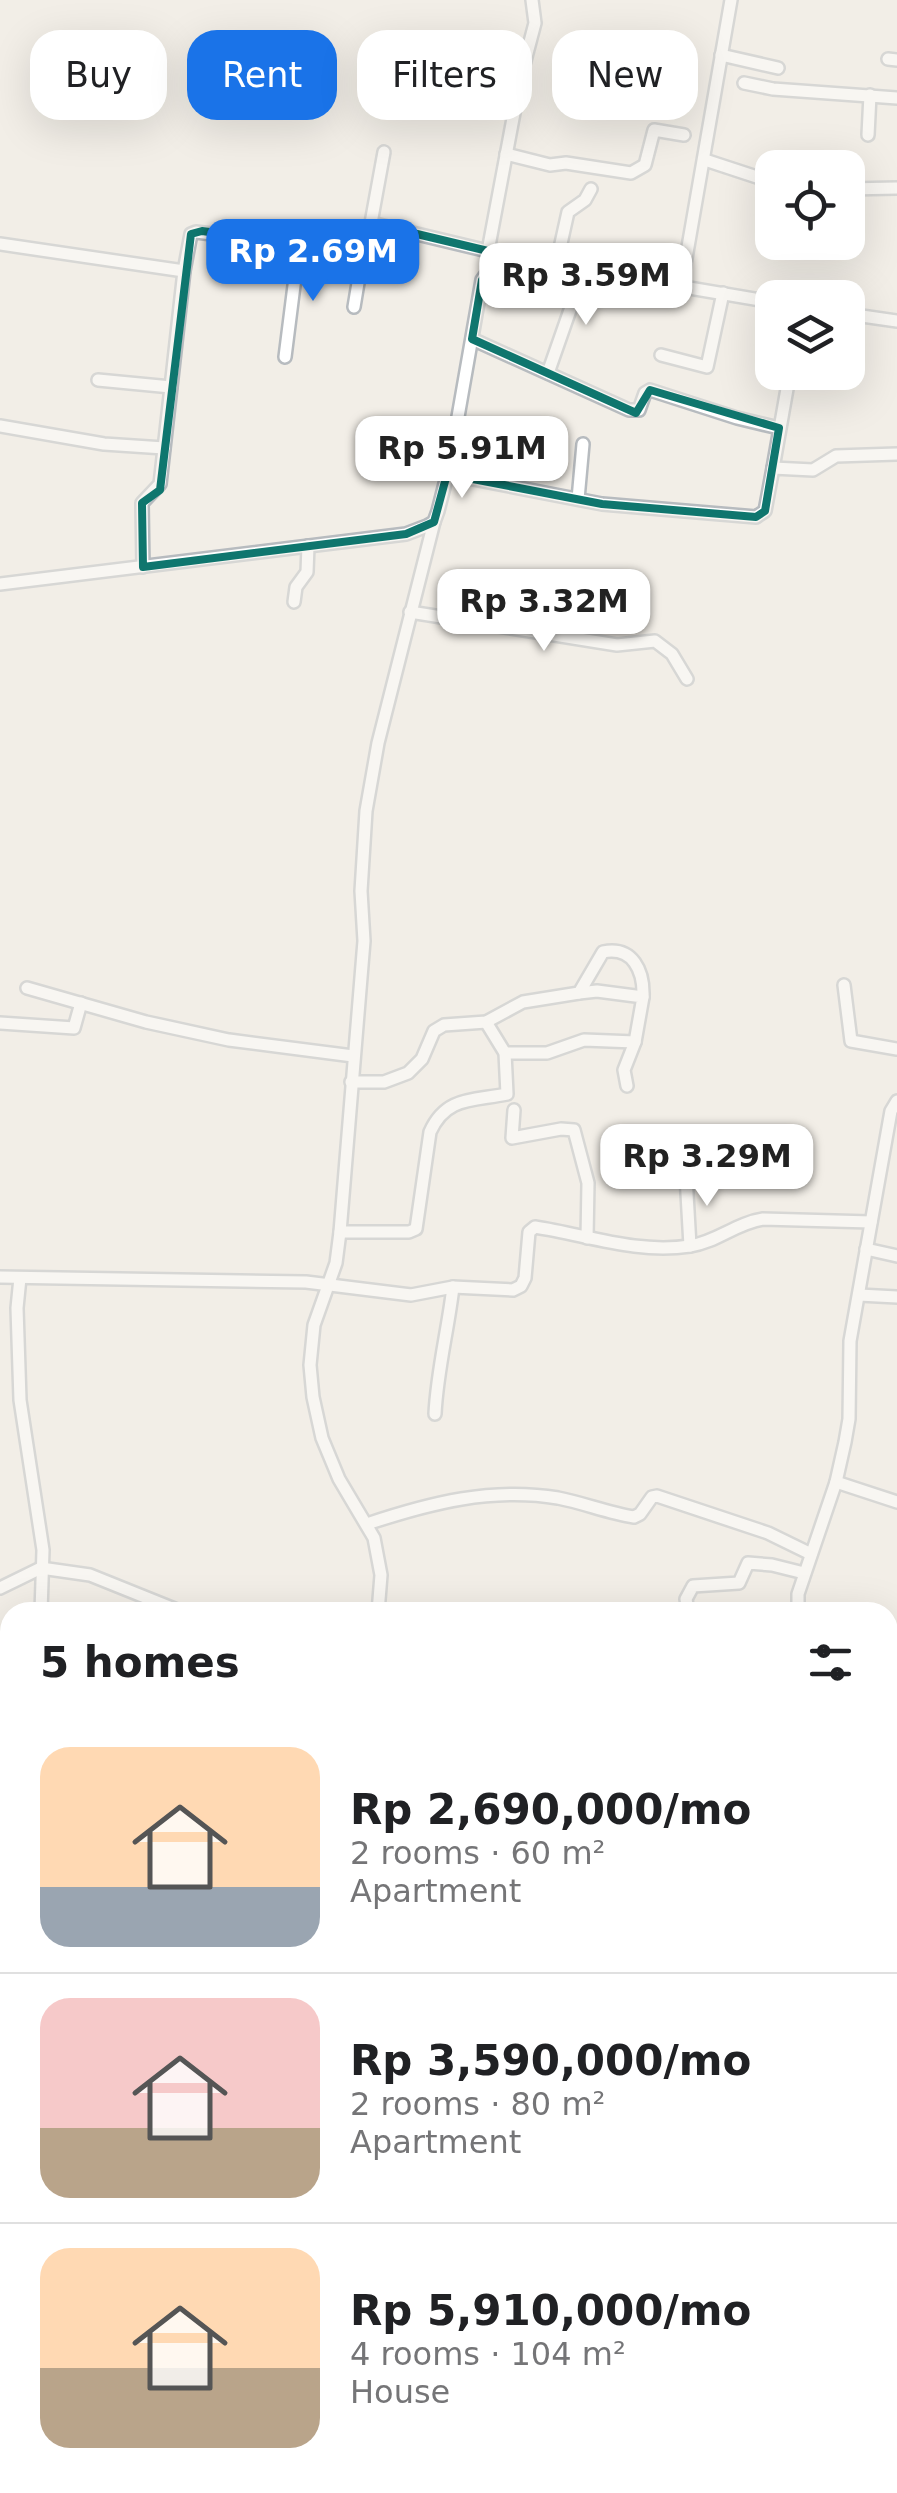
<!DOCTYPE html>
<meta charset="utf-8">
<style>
body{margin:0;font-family:"DejaVu Sans",sans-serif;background:#f6f6f6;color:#202124;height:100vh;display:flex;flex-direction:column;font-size:38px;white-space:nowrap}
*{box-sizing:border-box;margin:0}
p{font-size:32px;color:#757577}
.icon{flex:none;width:55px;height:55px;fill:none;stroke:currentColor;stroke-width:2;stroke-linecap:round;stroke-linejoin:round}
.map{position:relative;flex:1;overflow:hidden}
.drawer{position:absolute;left:0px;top:1602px;width:898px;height:892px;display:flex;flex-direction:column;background:#fff;border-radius:30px 30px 0 0;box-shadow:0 10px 40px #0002}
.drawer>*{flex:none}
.top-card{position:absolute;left:30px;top:30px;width:838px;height:90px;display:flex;gap:20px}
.buttons{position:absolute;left:755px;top:150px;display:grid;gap:20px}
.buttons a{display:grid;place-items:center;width:110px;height:110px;border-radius:20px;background:#fff;box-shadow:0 10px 40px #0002;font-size:50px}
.price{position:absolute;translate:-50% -85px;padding:0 22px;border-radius:20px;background:#fff;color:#222;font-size:32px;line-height:65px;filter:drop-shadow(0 2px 5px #0008)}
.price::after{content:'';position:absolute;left:50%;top:60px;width:30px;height:22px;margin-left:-15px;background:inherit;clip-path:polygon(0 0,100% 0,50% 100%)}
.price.current{background:#1a73e8;color:#fff}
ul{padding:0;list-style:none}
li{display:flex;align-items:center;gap:30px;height:250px;padding:0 40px}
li+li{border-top:2px solid #e0e0e0}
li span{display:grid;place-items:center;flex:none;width:280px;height:200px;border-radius:30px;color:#555}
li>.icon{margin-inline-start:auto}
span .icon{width:120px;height:120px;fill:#fffc;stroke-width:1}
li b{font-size:42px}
h2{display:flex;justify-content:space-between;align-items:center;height:120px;padding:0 40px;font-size:42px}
.tag{padding:0 35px;border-radius:30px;background:#fff;box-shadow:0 10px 40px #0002;font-size:35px;line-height:90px}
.tag.current{background:#1a73e8;color:#fff}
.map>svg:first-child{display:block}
</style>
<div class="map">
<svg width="897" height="2493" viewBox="0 0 897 2493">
<rect width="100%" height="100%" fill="#f2eee7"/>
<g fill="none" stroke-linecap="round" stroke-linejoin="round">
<defs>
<g id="minor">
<path d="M721 55 778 68"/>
<path d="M888 59 897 60"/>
<path d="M744 83 773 89 897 98"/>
<path d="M868 135 870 95"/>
<path d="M506 154 550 165 566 163 631 173 645 165 654 130 684 135"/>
<path d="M705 160 772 182"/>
<path d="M848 189 897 188"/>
<path d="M371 223 384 152"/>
<path d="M0 244 184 271 191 234 196 232 363 253 371 223 488 251 495 262"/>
<path d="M488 251 521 76 535 23 532 0"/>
<path d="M556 266 568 212 585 200 591 189"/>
<path d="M681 287 731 0"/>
<path d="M354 307 363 253"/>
<path d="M848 314 897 321"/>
<path d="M472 339 629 410H639L645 393 650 390 737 418 779 428"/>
<path d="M661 355 707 367 723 293"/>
<path d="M285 357 299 246"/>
<path d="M548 373 584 270"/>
<path d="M98 380 171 387 184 271"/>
<path d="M0 426 104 444 164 448"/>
<path d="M773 468 790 372"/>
<path d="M447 474 602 504 756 517 765 511 773 468 813 470 836 456 897 454"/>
<path d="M578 499 583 444"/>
<path d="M143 567 142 503 160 484 171 387"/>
<path d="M0 584 406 534 427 526 434 522 438 511 449 468 482 280 495 262 571 268 772 302"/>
<path d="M294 602 296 587 307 572 308 546"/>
<path d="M410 612 617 645 655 641 672 654 687 679"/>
<path d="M844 985 851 1041 897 1049"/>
<path d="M27 988 146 1022 229 1040 353 1056"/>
<path d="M579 993 597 991 643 997 635 1042 624 1070 627 1086"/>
<path d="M0 1023 74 1028 81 1003"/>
<path d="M505 1053H547L584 1040 635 1042"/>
<path d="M351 1082H384L408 1073 422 1059 434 1031 444 1025 486 1022 523 1002 579 993 603 952C633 946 644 971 643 997"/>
<path d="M514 1110 512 1138 561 1129 574 1130 588 1183 587 1238"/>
<path d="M686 1176 690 1246"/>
<path d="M340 1232H409L416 1229 430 1132C446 1096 473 1101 507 1094L505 1053 486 1022"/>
<path d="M866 1249 897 1256"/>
<path d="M0 1277 306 1282 411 1295 453 1287 513 1290 521 1286 525 1278 529 1232 535 1227C587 1235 636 1254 690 1246 717 1242 736 1223 763 1219L871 1222"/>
<path d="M20 1278 17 1308 20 1400 43 1550 41 1612"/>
<path d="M859 1295 897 1297"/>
<path d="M435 1414C437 1371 448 1330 453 1287"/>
<path d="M836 1482 897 1502"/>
<path d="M367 1524C430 1503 492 1487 558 1498 584 1503 608 1513 634 1517L640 1514 652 1497 657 1496 768 1533 811 1554"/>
<path d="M0 1588 41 1568 90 1575 177 1610"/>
<path d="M378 1612 381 1575 374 1538 339 1479 322 1438 313 1397 310 1365 314 1325 336 1263 340 1232 364 941 361 891 366 811 378 743 434 522"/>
<path d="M688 1612 686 1599 693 1586 739 1583 748 1563 772 1565 804 1573"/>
<path d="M798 1612V1594L836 1482 845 1442 849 1419 850 1341 891 1111 897 1101"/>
<path d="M888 1729 897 1728"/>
<path d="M888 1890V1904"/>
<path d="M888 1936H897"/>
<path d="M0 1984 10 1985"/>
<path d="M0 2088 10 2091"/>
<path d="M888 2177 897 2179"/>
<path d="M0 2360 8 2265 4 2152 10 2118"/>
<path d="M888 2428 897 2430"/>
<path d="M0 2443 10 2445"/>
<path d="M201 2493 206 2485"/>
<path d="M734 2493 736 2485"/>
</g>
</defs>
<use href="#minor" stroke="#b7bbbf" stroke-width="16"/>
<use href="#minor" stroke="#fff" stroke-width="11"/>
</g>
<path d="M0 0H897V2493H0ZM371 223 488 251 495 262 482 280 472 339 636 413 650 390 779 428 765 511 756 517 602 504 447 474 434 522 406 534 143 567 142 503 160 490 191 234 202 231 363 253Z" fill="#f2eee7" fill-opacity=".55" fill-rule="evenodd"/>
<path fill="none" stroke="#0f766e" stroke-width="8" stroke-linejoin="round" d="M371 223 488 251 495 262 482 280 472 339 636 413 650 390 779 428 765 511 756 517 602 504 447 474 434 522 406 534 143 567 142 503 160 490 191 234 202 231 363 253Z"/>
</svg>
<div class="buttons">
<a><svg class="icon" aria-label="locate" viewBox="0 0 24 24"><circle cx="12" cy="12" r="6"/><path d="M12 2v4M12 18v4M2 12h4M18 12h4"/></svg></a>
<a><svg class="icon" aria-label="layers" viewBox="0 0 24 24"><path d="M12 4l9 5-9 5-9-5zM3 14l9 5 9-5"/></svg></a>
</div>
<b class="price current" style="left:313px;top:304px">Rp 2.69M</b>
<b class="price" style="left:586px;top:328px">Rp 3.59M</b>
<b class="price" style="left:462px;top:501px">Rp 5.91M</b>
<b class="price" style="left:544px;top:654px">Rp 3.32M</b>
<b class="price" style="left:707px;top:1209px">Rp 3.29M</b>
<div class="top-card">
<a class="tag">Buy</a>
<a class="tag current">Rent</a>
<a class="tag">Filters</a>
<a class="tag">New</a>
</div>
<section class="drawer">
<h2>5 homes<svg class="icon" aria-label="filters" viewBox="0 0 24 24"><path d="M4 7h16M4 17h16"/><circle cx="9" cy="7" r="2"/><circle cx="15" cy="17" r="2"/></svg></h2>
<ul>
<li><span style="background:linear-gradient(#ffd9b3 70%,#9aa5b1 0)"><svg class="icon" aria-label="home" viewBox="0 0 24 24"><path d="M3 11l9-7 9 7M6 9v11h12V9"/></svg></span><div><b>Rp 2,690,000/mo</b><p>2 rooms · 60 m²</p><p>Apartment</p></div></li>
<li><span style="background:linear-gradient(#f6c9c9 65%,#b9a48a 0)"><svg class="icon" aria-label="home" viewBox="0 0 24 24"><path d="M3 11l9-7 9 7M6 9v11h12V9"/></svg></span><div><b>Rp 3,590,000/mo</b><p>2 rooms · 80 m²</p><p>Apartment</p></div></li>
<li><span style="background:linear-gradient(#ffd9b3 60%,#b9a48a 0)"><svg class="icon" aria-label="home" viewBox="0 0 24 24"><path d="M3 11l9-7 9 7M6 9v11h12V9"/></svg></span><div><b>Rp 5,910,000/mo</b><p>4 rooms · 104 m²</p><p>House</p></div></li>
</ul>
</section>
</div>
